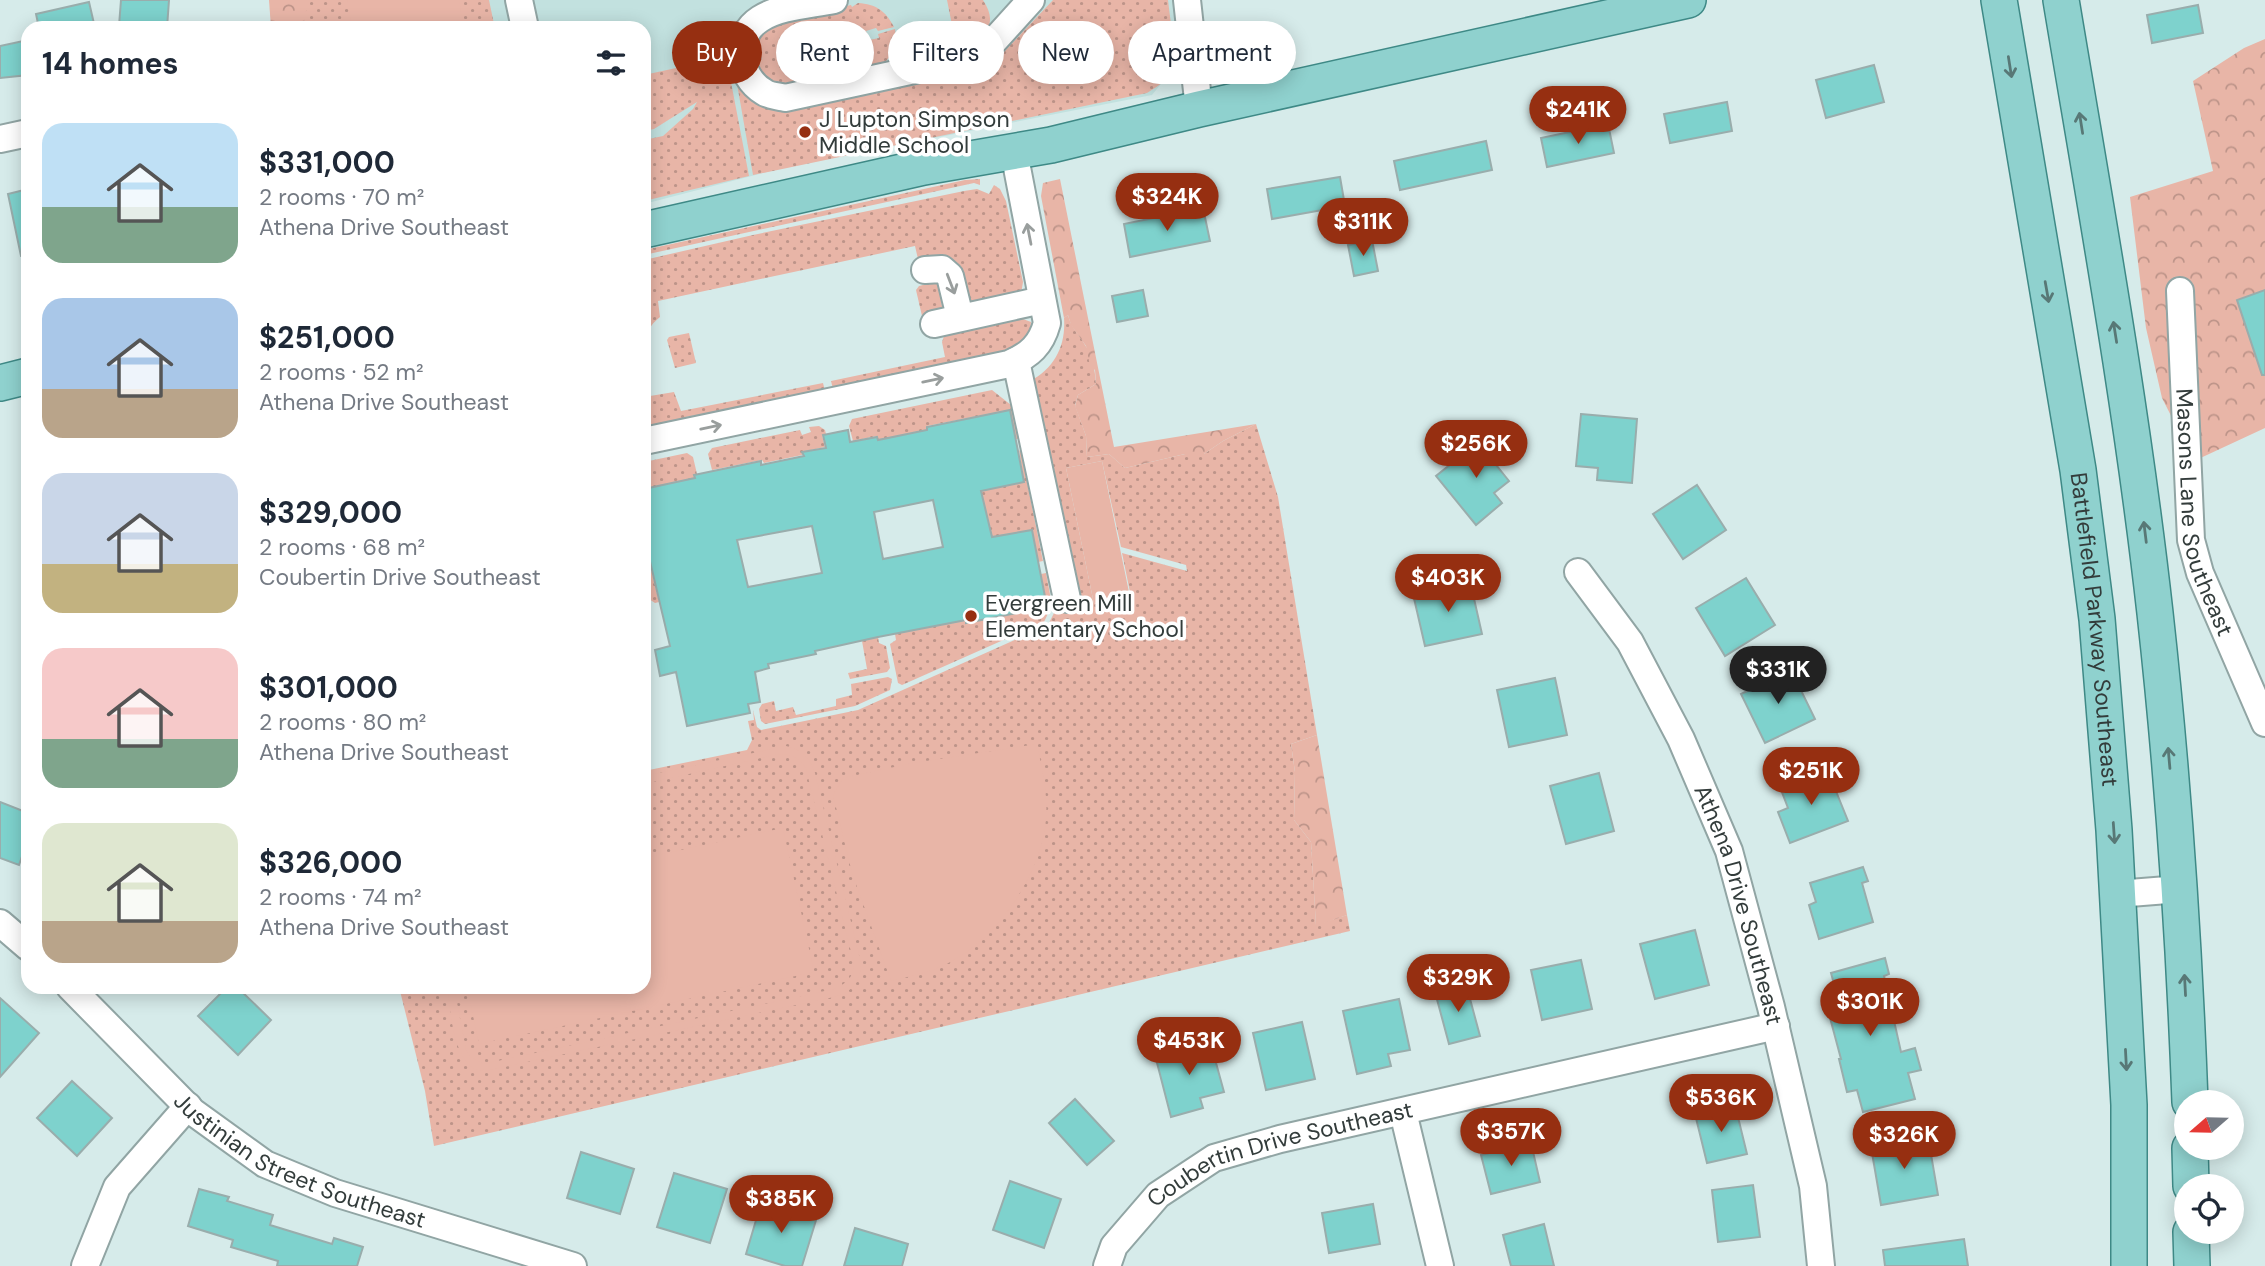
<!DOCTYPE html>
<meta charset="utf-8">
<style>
body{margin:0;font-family:"DM Sans",sans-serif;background:#f2f2f3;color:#1f2937;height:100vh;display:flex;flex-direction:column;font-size:26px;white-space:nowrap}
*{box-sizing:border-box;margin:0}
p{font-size:23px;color:#747a83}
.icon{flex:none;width:38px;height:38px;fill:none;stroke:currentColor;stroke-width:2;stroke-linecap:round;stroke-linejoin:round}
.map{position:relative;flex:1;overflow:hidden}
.panel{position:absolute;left:21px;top:21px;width:630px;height:973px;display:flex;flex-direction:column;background:#fff;border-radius:21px;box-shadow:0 4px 18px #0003}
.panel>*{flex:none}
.hud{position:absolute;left:672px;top:21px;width:665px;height:63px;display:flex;gap:14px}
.needle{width:46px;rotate:250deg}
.controls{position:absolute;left:2174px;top:1090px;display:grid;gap:14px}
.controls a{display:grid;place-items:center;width:70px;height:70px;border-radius:50%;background:#fff;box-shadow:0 4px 18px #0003;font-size:35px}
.price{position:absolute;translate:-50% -60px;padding:0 16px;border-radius:24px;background:#962f11;color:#fff;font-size:23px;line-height:46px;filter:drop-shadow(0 2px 4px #0008)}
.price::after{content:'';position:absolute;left:50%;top:42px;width:21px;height:16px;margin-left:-10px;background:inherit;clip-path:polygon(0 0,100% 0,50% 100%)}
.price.selected{background:#222;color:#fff}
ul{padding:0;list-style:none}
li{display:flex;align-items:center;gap:21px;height:175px;padding:0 21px}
li span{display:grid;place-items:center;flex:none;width:196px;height:140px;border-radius:21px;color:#555}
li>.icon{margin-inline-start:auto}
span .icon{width:84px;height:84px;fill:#fffc;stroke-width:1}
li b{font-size:30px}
h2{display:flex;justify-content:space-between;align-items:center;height:84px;padding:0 21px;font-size:30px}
.pill{padding:0 24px;border-radius:32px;background:#fff;box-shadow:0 4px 18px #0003;font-size:24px;line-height:63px}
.pill.selected{background:#962f11;color:#fff}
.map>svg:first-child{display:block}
</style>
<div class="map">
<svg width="2265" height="1266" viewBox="0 0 2265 1266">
<defs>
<pattern id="green-dots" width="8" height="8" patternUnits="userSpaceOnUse" patternTransform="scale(1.75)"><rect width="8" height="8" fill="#e8b5a7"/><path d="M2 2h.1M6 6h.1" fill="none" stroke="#bd9489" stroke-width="1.8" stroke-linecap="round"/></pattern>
<pattern id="forest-crowns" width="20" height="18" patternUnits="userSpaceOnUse" patternTransform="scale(1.75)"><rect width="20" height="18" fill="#e8b5a7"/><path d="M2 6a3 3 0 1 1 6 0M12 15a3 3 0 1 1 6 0" fill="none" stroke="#bd9489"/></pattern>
</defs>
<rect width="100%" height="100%" fill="#d6ebea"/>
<path fill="#c2e1df" d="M301 0H1173L1178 55 1169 74 1152 95 782 168 644 204V28H304Z"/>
<g fill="url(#green-dots)" fill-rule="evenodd">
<path d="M301 0H489L494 24 507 22 514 28H304Z"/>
<path d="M947 0H983C1002 29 979 39 957 50Z"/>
<path d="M1053 0H1168C1170 19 1177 57 1169 74 1165 82 1155 88 1147 93L753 175 737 84C748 101 762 109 782 111L971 74 1001 55Z"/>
<path d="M858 3C876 4 886 11 894 27L878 31 876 28 866 31 869 40 879 38 878 34 895 29C897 42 894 54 884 63L801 84 770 85 752 62 762 59 761 56 751 60 754 37 781 19 851 5 852 7Z"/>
<path d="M705 21 710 24C710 39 705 44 691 49 688 34 691 29 705 21Z"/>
<path d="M718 54 726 56 749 176 644 201V140L663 136 693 109 697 102 654 129 644 131V75L699 63Z"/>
<path d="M980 179V185L974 183 644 255V250L965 180Z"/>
<path d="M994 185 1000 189 1006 201 1023 282 1021 294 968 307 918 259 915 246 658 301 660 317C639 334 647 347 651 370L644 375V260L753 235 964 191 977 189 989 194Z"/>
<path d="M935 282 938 283 943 312 925 317 922 316 916 290 919 286Z"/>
<path d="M1068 315C1071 328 1079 334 1085 345 1093 356 1095 371 1096 384L1078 395 1075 405 1086 436 1087 457 1109 454 1125 468 1185 454H1204L1223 441 1256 424 1278 497 1317 735 1291 744 1295 772 1294 820 1311 842 1316 925 1347 915 1350 931 434 1146 425 1091 399 987H644V771L747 750 752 740 748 721 754 720 753 710 757 727 761 730 858 710 1048 625 1058 605 1030 381C1055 368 1066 345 1064 318ZM1102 461 1121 547 1186 565 1187 571 1122 553 1131 597 1094 604 1066 468Z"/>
<path d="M1023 319 1031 322 1030 332 1018 349 833 389 831 381 945 357 942 342 944 336Z"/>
<path d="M689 333 696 363 675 368 667 340 669 337Z"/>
<path d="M823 383 825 391 697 417 696 415 686 417V419L644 427V397L674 392 681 411Z"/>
<path d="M992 390 1011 405 1019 439H1016L1010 410 927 426 926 430 878 440 877 436 853 441 849 426 852 419Z"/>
<path d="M819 426 825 430 826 434 822 435 825 447 802 452V455L764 463 762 460 712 470 708 454 712 448 800 430 802 435 811 432 809 427Z"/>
<path d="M1019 450 1021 452 1043 561 1038 562 1032 530 992 537 981 491 1024 482Z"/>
<path d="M687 453 693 457 697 474 694 475V478L644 489 650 514 644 515V462Z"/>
<path d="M644 539 659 602 655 603 649 599 644 574Z"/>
<path d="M1046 573 1052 605 1044 622 902 685 898 683 890 644 896 640 895 634 965 620 967 623 1047 607 1041 574Z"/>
<path d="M878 637 879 643 886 646 890 668 887 672 850 679 848 673 867 669 862 641Z"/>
<path d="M888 677 892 679 890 690 855 706 765 724 761 721 759 709 762 704 774 701 776 711 793 707 796 715 836 706V699L852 695 851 684Z"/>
</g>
<g fill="url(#forest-crowns)">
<path d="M269 0H308L303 28H271Z"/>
<path d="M2265 39V428L2194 461 2162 398 2146 328 2130 197 2213 171 2193 81 2244 48Z"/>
<path d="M1060 179 1114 447 1256 424 1223 441 1204 454H1185L1125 468 1109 454 1087 457 1086 436 1075 406 1078 395 1096 384 1095 370 1090 366 1086 346 1071 325 1068 315 1064 318 1041 196 1043 183Z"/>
<path d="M1317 735 1347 915 1316 926 1311 842 1294 820 1295 772 1291 744Z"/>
</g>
<g fill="#e8b5a7">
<path d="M347 0H459L464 28H352Z"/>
<path d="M1102 461 1130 597 1094 604 1066 468Z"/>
<path d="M1037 744C1042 769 1048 793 1046 819 1042 876 992 947 937 968 923 974 906 977 891 981L852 873 833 795 843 778 913 763Z"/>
<path d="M786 746C803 750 809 757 815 773L860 959C863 980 854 991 834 997L485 1071C453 1071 451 1012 447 987H454L466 1050 470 1056 483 1064 834 989C848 983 855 976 853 960L806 769C800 757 792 755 779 754L644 784V776Z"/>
<path d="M783 828 814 972 479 1044 467 987H644V858Z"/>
</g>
<g fill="#7ed2cd" stroke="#99adac" stroke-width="2" fill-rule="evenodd">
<path d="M121 0H169L167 28 119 26Z"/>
<path d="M89 2 95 28H39L36 14Z"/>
<path d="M2198 5 2203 33 2152 43 2147 15Z"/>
<path d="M28 40V75L0 78V46Z"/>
<path d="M1874 65 1884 102 1826 118 1816 80Z"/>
<path d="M1727 102 1732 131 1670 143 1664 114Z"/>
<path d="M1608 124 1614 153 1547 167 1541 138Z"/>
<path d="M1486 141 1492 170 1400 190 1394 161Z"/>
<path d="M1340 177 1345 206 1272 219 1267 189Z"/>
<path d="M28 189V255L21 256 8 194Z"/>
<path d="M1203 208 1210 241 1130 257 1124 224Z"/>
<path d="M1372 240 1378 271 1354 276 1348 245Z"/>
<path d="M1143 290 1148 316 1117 322 1112 296Z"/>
<path d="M2265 290V375H2262L2237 300Z"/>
<path d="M1010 410 1024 482 981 491 992 537 1032 530 1047 607 966 623V620L878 637 815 651 816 654 768 664 769 668 755 672 760 702 748 704 750 713 687 726 676 672 660 676 655 650 670 646 644 536V515L650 514 644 489 695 478 694 475 761 461V465L804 456 802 452 826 448 823 435 848 430 850 442 877 437 878 440 927 430V427ZM933 500 943 547 883 559 874 512ZM812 526 822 573 748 587 737 540Z"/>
<path d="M1581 414 1637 419 1632 483 1597 480 1598 468 1576 466Z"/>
<path d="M1486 436 1505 459 1497 466 1509 481 1494 493 1502 503 1476 525 1436 476Z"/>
<path d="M1697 485 1726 530 1683 559 1653 514Z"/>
<path d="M1746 578 1775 625 1725 656 1696 608Z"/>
<path d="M1470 581 1482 634 1425 646 1413 594Z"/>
<path d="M1791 670 1815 719 1765 743 1741 694Z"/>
<path d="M1555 678 1567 735 1509 747 1497 690Z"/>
<path d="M1827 769 1848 821 1790 843 1778 812 1788 808 1780 787Z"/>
<path d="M1599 773 1614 831 1566 844 1550 786Z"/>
<path d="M0 802 28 813V839L19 865 0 858Z"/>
<path d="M1863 867 1868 881 1862 883 1873 922 1819 939 1809 905 1816 902 1810 883Z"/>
<path d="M1695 930 1709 985 1655 999 1640 944Z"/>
<path d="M1885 958 1889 974 1884 976 1901 1052 1915 1048 1921 1070 1908 1073 1915 1099 1863 1112 1857 1090 1847 1092 1839 1059H1841L1825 999 1837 995 1831 973Z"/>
<path d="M1581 960 1592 1009 1542 1020 1531 970Z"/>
<path d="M1466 984 1480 1036 1449 1044 1435 992Z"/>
<path d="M227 987H237L271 1020 238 1055 198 1016Z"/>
<path d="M0 998 39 1033 0 1077Z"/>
<path d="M1399 999 1410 1050 1388 1054 1391 1066 1357 1074 1343 1011Z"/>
<path d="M1302 1022 1315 1079 1266 1090 1253 1033Z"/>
<path d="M1210 1041 1224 1092 1200 1098 1203 1108 1171 1117 1155 1055Z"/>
<path d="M72 1081 112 1118 77 1156 37 1118Z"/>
<path d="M1075 1099 1114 1141 1087 1165 1049 1123Z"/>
<path d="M1735 1105 1747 1154 1707 1163 1695 1114Z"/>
<path d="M1928 1137 1938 1195 1881 1205 1871 1147Z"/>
<path d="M1531 1143 1540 1182 1491 1194 1481 1155Z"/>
<path d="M581 1152 634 1169 620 1214 567 1198Z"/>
<path d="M674 1173 727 1189 710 1243 657 1227Z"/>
<path d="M1010 1181 1061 1199 1044 1248 993 1230Z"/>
<path d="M1753 1185 1760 1237 1718 1242 1712 1190Z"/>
<path d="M199 1189 229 1197 227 1201 273 1215 270 1225 332 1244 334 1238 363 1247 357 1266H277L278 1261 231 1247 233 1240 188 1226Z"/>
<path d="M762 1200 817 1217 802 1266H785L746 1254Z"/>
<path d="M1373 1204 1380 1244 1329 1253 1322 1213Z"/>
<path d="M1544 1224 1554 1266H1511L1503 1235Z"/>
<path d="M855 1228 908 1244 902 1266H844Z"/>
<path d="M1964 1239 1968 1266H1885L1883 1250Z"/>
</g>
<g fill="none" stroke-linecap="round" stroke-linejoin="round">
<defs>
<g id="minor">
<path d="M519 0 525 28"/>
<path d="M834 0C810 5 780 6 760 19 733 36 737 76 764 92 769 96 779 96 785 98L919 69 959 64 993 42 1031 0"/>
<path d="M1187 0 1199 109"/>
<path d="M0 139 28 133"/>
<path d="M925 270 942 269 950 276 960 317"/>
<path id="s1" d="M2180 291 2191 540 2200 573 2265 723"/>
<path d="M934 324 1042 300"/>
<path d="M1016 361 1067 599"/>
<path d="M644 441 1009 364C1030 355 1041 345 1047 323L1014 152"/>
<path id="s2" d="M1578 572 1630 642 1681 739 1729 851 1771 1007 1813 1186 1821 1266"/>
<path d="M2117 894 2180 889"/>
<path d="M0 923 28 947"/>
<path id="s3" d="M70 987 193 1112 265 1164 335 1193 573 1266"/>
<path d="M1403 1112 1440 1266"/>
<path d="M85 1266 117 1187 188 1106"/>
<path id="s4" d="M1107 1266 1114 1246 1158 1195 1214 1158 1280 1139 1776 1026"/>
</g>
<g id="major">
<path id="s5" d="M1999 0 2078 470 2097 619 2114 830 2129 1105V1266"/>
<path d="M2061 0C2095 204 2132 407 2155 613 2173 775 2184 939 2190 1102"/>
<path d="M644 230 924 167 1051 145 1199 109 1688 0"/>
<path d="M0 383 28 376"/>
<path d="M2190 1148 2191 1186"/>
<path d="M2191 1232 2192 1266"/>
</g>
</defs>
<use href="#minor" stroke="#91a5a4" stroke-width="30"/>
<use href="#major" stroke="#3e8986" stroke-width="38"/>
<use href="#minor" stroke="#fff" stroke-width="26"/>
<use href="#major" stroke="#8fd1ce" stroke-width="35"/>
</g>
<defs><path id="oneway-shaft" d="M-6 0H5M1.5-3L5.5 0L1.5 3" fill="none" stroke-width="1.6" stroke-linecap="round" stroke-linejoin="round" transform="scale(1.75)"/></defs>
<g stroke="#587876">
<use href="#oneway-shaft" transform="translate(2010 67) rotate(81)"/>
<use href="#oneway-shaft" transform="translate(2081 123) rotate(-99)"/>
<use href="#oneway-shaft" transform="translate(2047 292) rotate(80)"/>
<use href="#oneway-shaft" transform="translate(2115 332) rotate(-99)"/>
<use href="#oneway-shaft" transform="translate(2145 532) rotate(-97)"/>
<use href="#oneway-shaft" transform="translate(2169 758) rotate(-95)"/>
<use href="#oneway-shaft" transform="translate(2114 833) rotate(86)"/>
<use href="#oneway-shaft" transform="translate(2185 985) rotate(-93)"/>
<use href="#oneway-shaft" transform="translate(2126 1060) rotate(87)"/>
</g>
<g stroke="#999e9d">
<use href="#oneway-shaft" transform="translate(1029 234) rotate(-101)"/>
<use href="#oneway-shaft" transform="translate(951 284) rotate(69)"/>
<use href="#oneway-shaft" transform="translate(933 380) rotate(-12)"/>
<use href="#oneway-shaft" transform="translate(711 427) rotate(-12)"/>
</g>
<g fill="#962f11" stroke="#fff" stroke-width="2.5">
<circle cx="805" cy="132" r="7"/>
<circle cx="971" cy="616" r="7"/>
</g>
<g text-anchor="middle" stroke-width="7" stroke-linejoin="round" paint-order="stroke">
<g font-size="23" fill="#333c3b" stroke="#fff" text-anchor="start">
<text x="819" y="127">J Lupton Simpson<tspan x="819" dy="26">Middle School</tspan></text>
<text x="985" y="611">Evergreen Mill<tspan x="985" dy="26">Elementary School</tspan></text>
</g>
<g font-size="23" fill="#333c3b" stroke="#fff">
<text dy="8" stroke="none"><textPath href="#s1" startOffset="224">Masons Lane Southeast</textPath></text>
<text dy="8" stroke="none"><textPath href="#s5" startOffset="637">Battlefield Parkway Southeast</textPath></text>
<text dy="8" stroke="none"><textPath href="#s2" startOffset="373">Athena Drive Southeast</textPath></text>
<text dy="8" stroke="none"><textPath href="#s3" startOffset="294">Justinian Street Southeast</textPath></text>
<text dy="8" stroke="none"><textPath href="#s4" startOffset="219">Coubertin Drive Southeast</textPath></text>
</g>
</g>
</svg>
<div class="controls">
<a><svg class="needle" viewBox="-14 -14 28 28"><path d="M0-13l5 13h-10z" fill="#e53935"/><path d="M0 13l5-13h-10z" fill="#747a83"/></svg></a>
<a><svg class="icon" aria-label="locate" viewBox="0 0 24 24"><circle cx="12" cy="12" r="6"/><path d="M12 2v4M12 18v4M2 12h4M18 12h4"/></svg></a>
</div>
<b class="price" style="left:1578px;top:146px">$241K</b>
<b class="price" style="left:1167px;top:233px">$324K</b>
<b class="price" style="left:1363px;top:258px">$311K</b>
<b class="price" style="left:1476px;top:480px">$256K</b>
<b class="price" style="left:1448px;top:614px">$403K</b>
<b class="price selected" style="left:1778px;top:706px">$331K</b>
<b class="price" style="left:1811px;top:807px">$251K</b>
<b class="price" style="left:1458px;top:1014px">$329K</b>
<b class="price" style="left:1870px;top:1038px">$301K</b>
<b class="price" style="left:1189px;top:1077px">$453K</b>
<b class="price" style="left:1721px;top:1134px">$536K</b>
<b class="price" style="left:1511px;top:1168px">$357K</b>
<b class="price" style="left:1904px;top:1171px">$326K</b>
<b class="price" style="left:781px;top:1235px">$385K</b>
<div class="hud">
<a class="pill selected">Buy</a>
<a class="pill">Rent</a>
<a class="pill">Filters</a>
<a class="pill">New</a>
<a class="pill">Apartment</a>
</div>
<section class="panel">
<h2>14 homes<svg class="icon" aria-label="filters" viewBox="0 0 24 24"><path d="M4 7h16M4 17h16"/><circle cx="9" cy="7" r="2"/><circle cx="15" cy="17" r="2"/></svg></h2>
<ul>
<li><span style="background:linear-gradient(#bfe0f5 60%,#7fa58c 0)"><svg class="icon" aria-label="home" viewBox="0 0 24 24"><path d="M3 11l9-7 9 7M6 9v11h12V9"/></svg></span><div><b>$331,000</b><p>2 rooms · 70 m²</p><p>Athena Drive Southeast</p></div></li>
<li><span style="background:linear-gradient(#a9c7e8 65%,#b9a48a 0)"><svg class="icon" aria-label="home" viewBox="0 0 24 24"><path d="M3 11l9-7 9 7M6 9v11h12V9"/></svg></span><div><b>$251,000</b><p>2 rooms · 52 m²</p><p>Athena Drive Southeast</p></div></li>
<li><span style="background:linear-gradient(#c9d6e8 65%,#c2b280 0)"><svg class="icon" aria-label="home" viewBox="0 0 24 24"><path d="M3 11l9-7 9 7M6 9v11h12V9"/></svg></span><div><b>$329,000</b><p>2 rooms · 68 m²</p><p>Coubertin Drive Southeast</p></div></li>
<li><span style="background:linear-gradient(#f6c9c9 65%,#7fa58c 0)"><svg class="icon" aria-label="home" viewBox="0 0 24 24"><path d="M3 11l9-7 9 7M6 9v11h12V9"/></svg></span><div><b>$301,000</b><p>2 rooms · 80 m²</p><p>Athena Drive Southeast</p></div></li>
<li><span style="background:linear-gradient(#dfe7d0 70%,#b9a48a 0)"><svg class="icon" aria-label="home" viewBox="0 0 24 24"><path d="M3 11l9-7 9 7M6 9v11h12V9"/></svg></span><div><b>$326,000</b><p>2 rooms · 74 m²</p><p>Athena Drive Southeast</p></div></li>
</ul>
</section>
</div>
